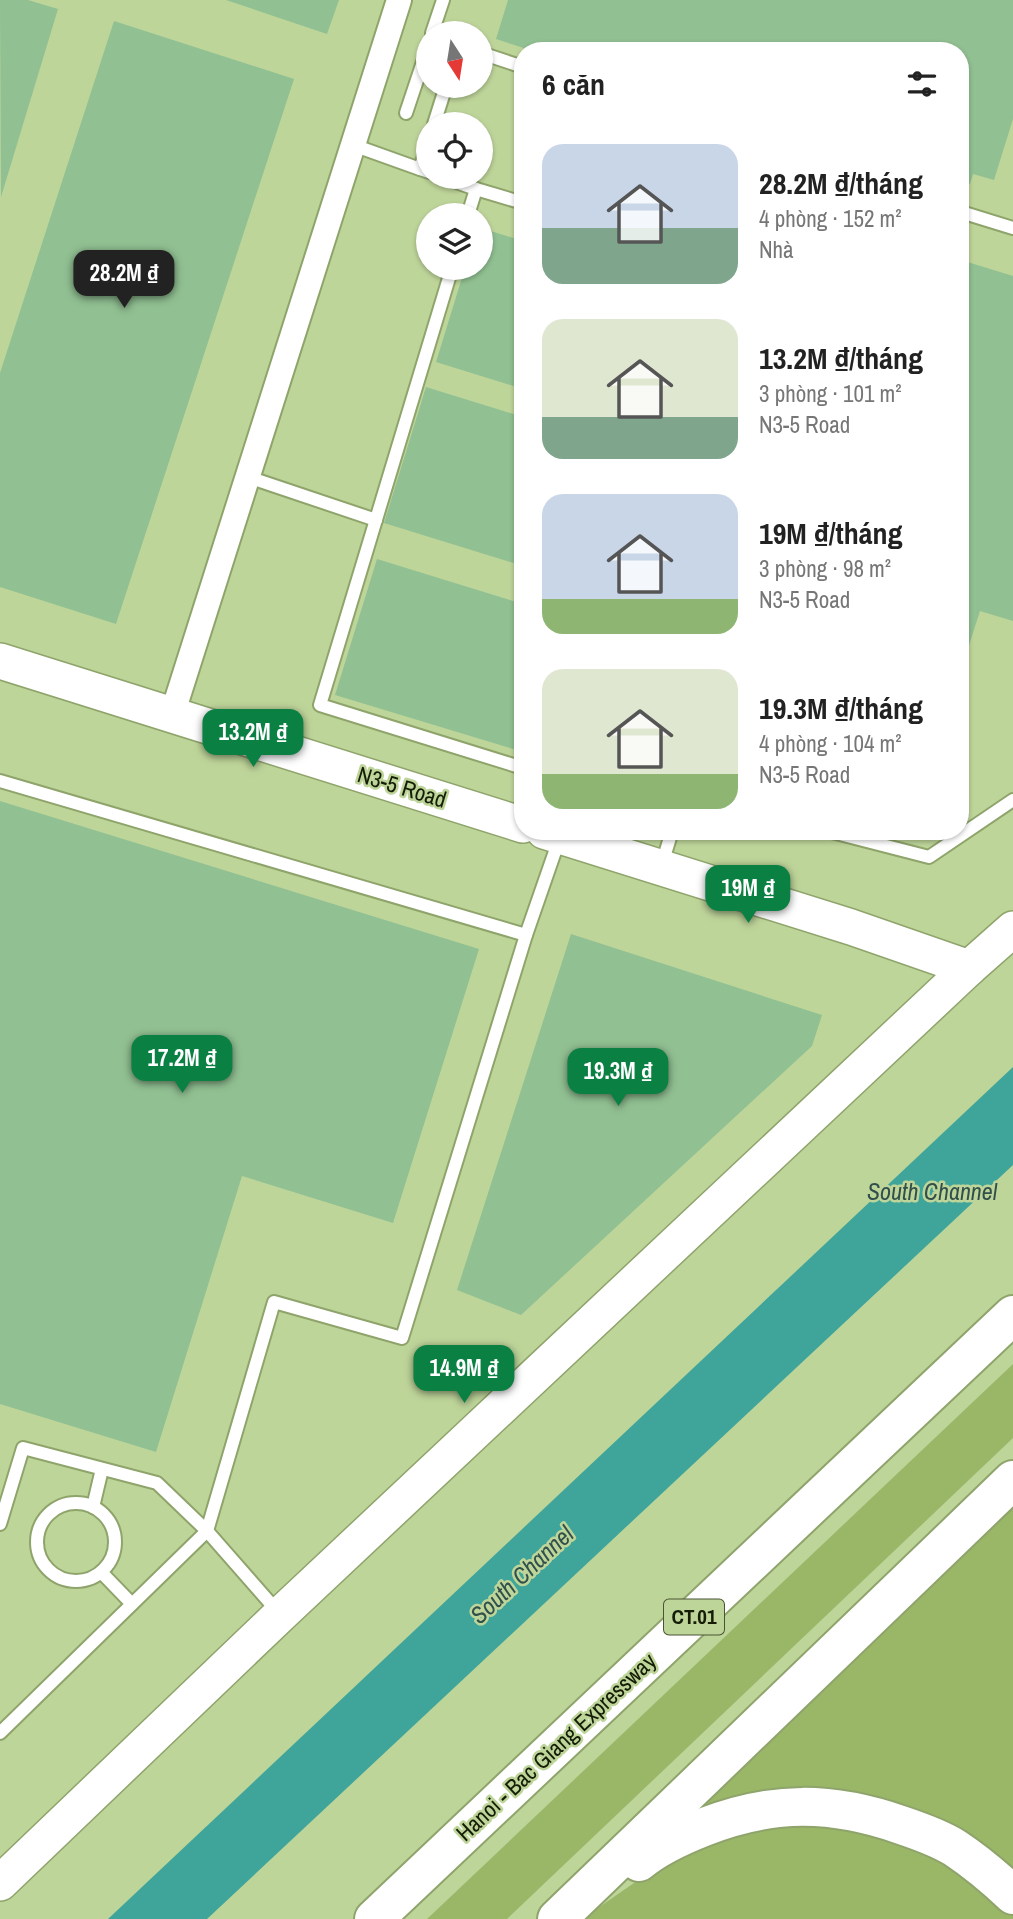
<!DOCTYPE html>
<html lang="vi">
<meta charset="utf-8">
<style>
body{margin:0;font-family:"Archivo Narrow",sans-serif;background:#f6f6f6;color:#222;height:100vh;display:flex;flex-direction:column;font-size:26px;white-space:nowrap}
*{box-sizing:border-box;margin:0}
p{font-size:23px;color:#767676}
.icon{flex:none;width:38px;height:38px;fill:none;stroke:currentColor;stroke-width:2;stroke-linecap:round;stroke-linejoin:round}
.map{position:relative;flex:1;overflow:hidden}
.drawer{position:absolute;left:514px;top:42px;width:455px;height:798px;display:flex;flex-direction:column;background:#fff;border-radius:28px;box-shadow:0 2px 5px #0004}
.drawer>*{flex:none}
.needle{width:46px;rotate:168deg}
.tools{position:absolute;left:416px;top:21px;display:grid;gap:14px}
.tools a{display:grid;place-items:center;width:77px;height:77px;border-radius:50%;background:#fff;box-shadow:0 2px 5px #0004;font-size:35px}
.price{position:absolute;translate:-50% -60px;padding:0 16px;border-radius:14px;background:#0b8043;color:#fff;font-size:23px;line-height:46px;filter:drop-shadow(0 2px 4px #0008)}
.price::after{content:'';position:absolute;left:50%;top:42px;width:21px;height:16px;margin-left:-10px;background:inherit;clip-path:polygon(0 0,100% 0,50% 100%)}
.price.current{background:#222;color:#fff}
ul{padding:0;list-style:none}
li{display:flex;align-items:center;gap:21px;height:175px;padding:0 28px}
li span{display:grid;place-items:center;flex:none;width:196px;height:140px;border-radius:21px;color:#555}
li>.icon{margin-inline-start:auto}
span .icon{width:84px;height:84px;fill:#fffc;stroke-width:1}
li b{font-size:30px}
h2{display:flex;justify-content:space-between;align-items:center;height:84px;padding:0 28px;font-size:30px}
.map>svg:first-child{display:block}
</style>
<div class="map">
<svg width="1013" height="1919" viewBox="0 0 1013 1919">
<rect width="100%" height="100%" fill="#bed59a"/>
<g fill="#9ab768">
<path d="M1013 1364V1438L507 1919H427Z"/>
<path d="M1013 1505V1878L957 1836 700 1810V1807Z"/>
<path d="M836 1822 938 1853 1013 1912V1919H582L670 1858 736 1827Z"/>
</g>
<path fill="#3fa59a" d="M1013 1067V1165L207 1919H108Z"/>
<g fill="#91c092">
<path d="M0 0H28L58 9 1 197Z"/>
<path d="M226 0H339L327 34Z"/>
<path d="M508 0H1013V119L994 180 973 174 970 184 961 182V51H533L496 39Z"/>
<path d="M114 21 294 79 116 624 0 587V373Z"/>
<path d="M481 228 523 241V389L436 362 465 268H481Z"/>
<path d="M961 260 1013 276V621L980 611 961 670Z"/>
<path d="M426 387 523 417V566L384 523Z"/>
<path d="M377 559 523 604V752L335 695Z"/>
<path d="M0 801 479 949 393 1223 242 1176 156 1452 0 1404Z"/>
<path d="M571 934 822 1015 812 1046 521 1315 457 1290Z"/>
</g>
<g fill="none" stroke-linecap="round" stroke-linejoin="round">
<defs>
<g id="lane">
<path d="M432 33 443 0"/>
<path d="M481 53 523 67"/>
<path d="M406 113 429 44"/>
<path d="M434 124 446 86"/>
<path d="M429 140 420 169 429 172"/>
<path d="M353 145 420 169"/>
<path d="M442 177 476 189 468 215"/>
<path d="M476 189 523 203"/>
<path d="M961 212 1013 228"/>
<path d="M452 268 320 705 523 768"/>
<path d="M248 477 376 520"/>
<path d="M0 781 526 935"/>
<path d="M828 831 929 857 1013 800"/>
<path d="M662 864 672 831"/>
<circle cx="76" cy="1542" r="39"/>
<path d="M93 1507 102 1469"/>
<path d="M0 1524 23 1448 157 1483 207 1531 278 1612"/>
<path d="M101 1572 132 1604"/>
<path d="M0 1733 207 1531 274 1302 402 1338 526 935 560 837"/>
</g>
<path id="street" d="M172 715 399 0"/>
<g id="secondary">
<path d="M0 661 523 825"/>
<path d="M544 831 851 927 969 968"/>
<path d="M0 1883 280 1615 969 968 1013 929"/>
</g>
<g id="highway">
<path d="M639 1862C658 1846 681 1836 704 1827 773 1800 832 1801 901 1825 919 1831 939 1838 955 1848 976 1862 995 1878 1013 1895"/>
<path d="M374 1919 1013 1315"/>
<path d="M557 1919 1013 1480"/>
</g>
</defs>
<use href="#lane" stroke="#8ea46b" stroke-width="16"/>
<use href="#street" stroke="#8ea46b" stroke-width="28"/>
<use href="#secondary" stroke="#8ea46b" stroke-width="38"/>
<use href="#highway" stroke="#8ea46b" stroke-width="42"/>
<use href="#lane" stroke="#fff" stroke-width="12"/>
<use href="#street" stroke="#fff" stroke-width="24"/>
<use href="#secondary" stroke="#fff" stroke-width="35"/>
<use href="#highway" stroke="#fff" stroke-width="38"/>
</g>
<g text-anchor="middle" stroke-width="5" stroke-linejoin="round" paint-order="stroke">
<rect fill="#bed59a" stroke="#485432" stroke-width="2" x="664" y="1599.5" width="60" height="35" rx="5"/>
<g font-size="21" font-weight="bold" fill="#151d06">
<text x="694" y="1624">CT.01</text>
</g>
<g font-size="23" fill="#151d06" stroke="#bed59a">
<text transform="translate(402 787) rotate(17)" y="8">N3-5 Road</text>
<text transform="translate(556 1747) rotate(-43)" y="8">Hanoi - Bac Giang Expressway</text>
</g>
<g font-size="24" font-style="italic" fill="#31504c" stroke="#bed59a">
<text x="932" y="1200">South Channel</text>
<text transform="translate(522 1575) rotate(-43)" y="8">South Channel</text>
</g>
</g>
</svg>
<div class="tools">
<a><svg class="needle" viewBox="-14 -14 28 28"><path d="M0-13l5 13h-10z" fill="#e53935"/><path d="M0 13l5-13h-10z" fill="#767676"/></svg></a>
<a><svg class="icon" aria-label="locate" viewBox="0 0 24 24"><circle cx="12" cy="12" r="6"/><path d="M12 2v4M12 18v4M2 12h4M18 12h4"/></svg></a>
<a><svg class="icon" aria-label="layers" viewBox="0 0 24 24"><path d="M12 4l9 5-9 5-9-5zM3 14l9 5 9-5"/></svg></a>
</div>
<b class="price current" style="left:124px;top:310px">28.2M ₫</b>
<b class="price" style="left:253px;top:769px">13.2M ₫</b>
<b class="price" style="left:748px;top:925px">19M ₫</b>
<b class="price" style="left:182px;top:1095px">17.2M ₫</b>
<b class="price" style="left:618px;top:1108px">19.3M ₫</b>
<b class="price" style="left:464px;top:1405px">14.9M ₫</b>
<section class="drawer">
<h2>6 căn<svg class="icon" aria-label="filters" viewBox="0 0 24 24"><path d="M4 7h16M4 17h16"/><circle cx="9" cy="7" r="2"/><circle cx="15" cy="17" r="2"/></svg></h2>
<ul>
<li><span style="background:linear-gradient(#c9d6e8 60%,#7fa58c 0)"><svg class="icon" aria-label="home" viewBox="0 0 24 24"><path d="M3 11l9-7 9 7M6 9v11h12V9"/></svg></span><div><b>28.2M ₫/tháng</b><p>4 phòng · 152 m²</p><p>Nhà</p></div></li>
<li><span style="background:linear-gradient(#dfe7d0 70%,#7fa58c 0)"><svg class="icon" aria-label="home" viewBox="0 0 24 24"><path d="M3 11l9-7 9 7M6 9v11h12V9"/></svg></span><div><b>13.2M ₫/tháng</b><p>3 phòng · 101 m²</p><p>N3-5 Road</p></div></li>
<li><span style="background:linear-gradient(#c9d6e8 75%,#8fb573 0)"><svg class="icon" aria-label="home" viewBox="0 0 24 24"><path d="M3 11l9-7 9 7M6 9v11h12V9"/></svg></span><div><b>19M ₫/tháng</b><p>3 phòng · 98 m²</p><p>N3-5 Road</p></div></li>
<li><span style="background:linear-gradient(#dfe7d0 75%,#8fb573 0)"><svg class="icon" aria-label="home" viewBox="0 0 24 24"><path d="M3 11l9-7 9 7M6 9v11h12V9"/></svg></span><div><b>19.3M ₫/tháng</b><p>4 phòng · 104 m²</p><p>N3-5 Road</p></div></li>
</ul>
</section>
</div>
